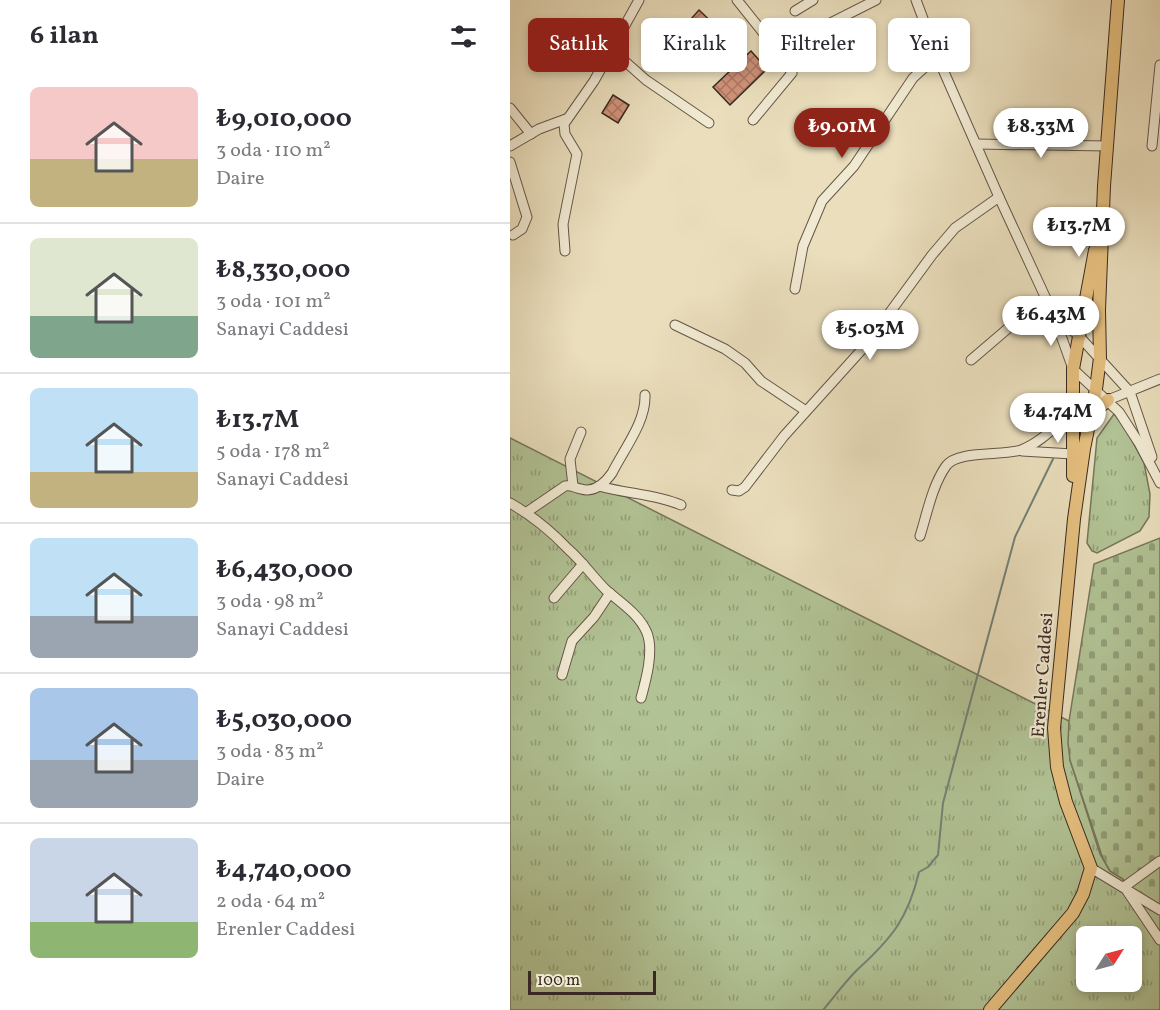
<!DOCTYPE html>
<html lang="tr">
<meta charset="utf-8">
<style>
body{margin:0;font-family:Vollkorn,serif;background:#f7f7f7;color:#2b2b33;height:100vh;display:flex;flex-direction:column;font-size:22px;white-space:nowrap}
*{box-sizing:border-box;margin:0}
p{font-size:20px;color:#7c7c81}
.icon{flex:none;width:33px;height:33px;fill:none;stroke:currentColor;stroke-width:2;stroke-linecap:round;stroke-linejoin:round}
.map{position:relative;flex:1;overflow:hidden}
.sheet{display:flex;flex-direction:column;background:#fff;width:510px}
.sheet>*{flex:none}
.banner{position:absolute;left:18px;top:18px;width:542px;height:54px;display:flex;gap:12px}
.needle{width:39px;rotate:54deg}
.buttons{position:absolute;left:566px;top:926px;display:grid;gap:12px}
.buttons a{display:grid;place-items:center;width:66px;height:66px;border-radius:9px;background:#fff;box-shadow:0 3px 9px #0003;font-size:30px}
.scale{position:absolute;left:18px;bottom:15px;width:128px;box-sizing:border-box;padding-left:6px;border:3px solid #392922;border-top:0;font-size:16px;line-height:21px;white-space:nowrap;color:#392922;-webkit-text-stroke:4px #f1ead3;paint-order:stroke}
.price{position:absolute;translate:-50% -51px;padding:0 14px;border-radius:21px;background:#fff;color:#222;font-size:20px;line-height:39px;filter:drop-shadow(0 2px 3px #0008)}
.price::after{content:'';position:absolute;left:50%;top:36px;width:18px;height:14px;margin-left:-9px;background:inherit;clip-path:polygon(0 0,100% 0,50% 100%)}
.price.on{background:#8f2418;color:#fff}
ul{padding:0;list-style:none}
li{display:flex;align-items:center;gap:18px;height:150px;padding:0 30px}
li+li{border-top:2px solid #e1e1e2}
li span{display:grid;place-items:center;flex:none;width:168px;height:120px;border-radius:9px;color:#555}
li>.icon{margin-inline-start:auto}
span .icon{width:72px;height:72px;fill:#fffc;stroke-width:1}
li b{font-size:26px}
h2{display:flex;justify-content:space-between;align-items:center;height:72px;padding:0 30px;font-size:26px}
.chip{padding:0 21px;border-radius:9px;background:#fff;box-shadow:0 3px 9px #0003;font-size:21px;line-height:54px}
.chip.on{background:#8f2418;color:#fff}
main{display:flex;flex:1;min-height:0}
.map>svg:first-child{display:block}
</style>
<main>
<section class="sheet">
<h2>6 ilan<svg class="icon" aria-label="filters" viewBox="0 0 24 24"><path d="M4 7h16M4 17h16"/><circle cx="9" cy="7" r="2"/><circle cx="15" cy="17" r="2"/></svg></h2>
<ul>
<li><span style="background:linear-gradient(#f6c9c9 60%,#c2b280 0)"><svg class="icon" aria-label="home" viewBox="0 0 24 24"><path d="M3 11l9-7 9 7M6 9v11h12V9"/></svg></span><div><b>₺9,010,000</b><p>3 oda · 110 m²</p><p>Daire</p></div></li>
<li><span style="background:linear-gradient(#dfe7d0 65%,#7fa58c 0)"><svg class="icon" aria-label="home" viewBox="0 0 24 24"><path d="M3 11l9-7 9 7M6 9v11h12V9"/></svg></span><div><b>₺8,330,000</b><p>3 oda · 101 m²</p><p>Sanayi Caddesi</p></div></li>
<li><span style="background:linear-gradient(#bfe0f5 70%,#c2b280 0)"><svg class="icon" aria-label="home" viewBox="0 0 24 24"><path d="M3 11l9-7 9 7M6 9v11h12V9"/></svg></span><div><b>₺13.7M</b><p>5 oda · 178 m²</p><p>Sanayi Caddesi</p></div></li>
<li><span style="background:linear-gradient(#bfe0f5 65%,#9aa5b1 0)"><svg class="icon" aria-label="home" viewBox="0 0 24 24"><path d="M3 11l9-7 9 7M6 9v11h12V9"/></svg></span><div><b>₺6,430,000</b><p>3 oda · 98 m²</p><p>Sanayi Caddesi</p></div></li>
<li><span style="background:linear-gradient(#a9c7e8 60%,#9aa5b1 0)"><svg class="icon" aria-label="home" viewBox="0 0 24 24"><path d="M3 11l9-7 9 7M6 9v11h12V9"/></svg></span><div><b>₺5,030,000</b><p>3 oda · 83 m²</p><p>Daire</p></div></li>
<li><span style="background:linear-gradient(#c9d6e8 70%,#8fb573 0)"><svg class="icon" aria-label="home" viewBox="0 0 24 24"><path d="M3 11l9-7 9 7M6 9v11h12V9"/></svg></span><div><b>₺4,740,000</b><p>2 oda · 64 m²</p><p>Erenler Caddesi</p></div></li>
</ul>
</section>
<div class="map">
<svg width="650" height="1010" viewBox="0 0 650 1010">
<defs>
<pattern id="grass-tufts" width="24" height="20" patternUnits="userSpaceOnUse" patternTransform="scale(1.5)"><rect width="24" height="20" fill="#b1c294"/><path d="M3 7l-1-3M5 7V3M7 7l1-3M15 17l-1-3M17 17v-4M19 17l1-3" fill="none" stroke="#919e78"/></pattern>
<pattern id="cemetery-stones" width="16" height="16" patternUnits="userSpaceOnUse" patternTransform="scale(1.5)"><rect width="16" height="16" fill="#b1c294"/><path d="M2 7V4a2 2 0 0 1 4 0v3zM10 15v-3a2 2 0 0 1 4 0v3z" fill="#919e78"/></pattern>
<pattern id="building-cross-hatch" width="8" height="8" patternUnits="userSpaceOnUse" patternTransform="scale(1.5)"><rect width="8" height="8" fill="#d09278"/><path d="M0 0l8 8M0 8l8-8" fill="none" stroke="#aa7762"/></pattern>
</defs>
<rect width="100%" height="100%" fill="#eadebc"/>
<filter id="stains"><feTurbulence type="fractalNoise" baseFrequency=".00333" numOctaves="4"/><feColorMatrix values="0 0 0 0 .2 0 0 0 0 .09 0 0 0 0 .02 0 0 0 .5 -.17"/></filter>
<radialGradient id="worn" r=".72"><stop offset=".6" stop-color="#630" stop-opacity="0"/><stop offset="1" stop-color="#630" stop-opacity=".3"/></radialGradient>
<g fill="url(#grass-tufts)" stroke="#75765b" stroke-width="1.5" fill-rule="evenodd">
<path d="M604 414 614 426 634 463 640 494 639 517 630 531 587 553 582 551 577 543 587 438Z"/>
<path d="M0 438 559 721 560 760 590 854 600 871 613 879 650 932V1010H0ZM576 936H621V981H576Z"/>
</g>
<path fill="url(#cemetery-stones)" stroke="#75765b" stroke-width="1.5" d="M650 538V932L613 879 600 871 593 859 560 760 558 743 559 721 584 564Z"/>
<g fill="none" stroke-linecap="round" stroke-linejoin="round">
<path stroke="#728177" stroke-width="2" d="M313 1010C324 997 335 982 347 970 381 939 398 919 409 872L418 867 428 855 433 803 505 537 543 459"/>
</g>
<g fill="url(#building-cross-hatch)" stroke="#392922" stroke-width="1.5">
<path d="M189 10 212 32 186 60 163 39Z"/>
<path d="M241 51 257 69 220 105 203 87Z"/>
<path d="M103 95 119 105 108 123 92 113Z"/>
</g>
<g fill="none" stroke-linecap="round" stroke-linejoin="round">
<defs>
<g id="minor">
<path d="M227 0 267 50"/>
<path d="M406 0 427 56 489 197 544 316 563 369 609 412 629 443 650 483"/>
<path d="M285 11 303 0"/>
<path d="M101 49 136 80 199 123"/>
<path d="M0 108 21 134"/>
<path d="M243 120 282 73 267 50 366 0"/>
<path d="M466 144 597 146"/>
<path d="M0 146 29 129 56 119"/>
<path d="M642 146 650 65"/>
<path d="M0 162 17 217 12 229 3 235"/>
<path d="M55 251 53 224 67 154 55 134 54 124 84 81 129 0"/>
<path d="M285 289 293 246 312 201 344 166 403 78 427 56"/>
<path d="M545 317 568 335 620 392 642 457"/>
<path d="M165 325 215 349 235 363 251 381 296 411"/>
<path d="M461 360 509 319 539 305"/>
<path d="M598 400 650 379"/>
<path d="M512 451 563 454"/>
<path d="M63 486 60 459 71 432"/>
<path d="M89 486C117 494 145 494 171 505"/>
<path d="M222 490 229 491 235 487 274 436 356 345 422 255 445 228 489 197"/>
<path d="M0 503C21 515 41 531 58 549 72 561 83 577 96 590 111 603 129 614 137 633 144 651 136 680 131 698"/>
<path d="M17 512 55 486C62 485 65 488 71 489 84 493 95 483 102 473 114 449 136 422 135 395"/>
<path d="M410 536C417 514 422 486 436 466 447 450 492 456 511 450 530 443 547 425 563 412"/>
<path d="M44 598 73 564"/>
<path d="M52 675 62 641 84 617 100 593"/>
<path d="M581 868 650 910"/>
<path d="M614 887 650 861"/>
<path d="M617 891 650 940"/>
</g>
<g id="major">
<path d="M581 414 598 400"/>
<path d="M563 476V369L585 250"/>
<path d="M480 1010 563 913 573 894 581 868 556 802 547 767 544 728 564 519 574 449 586 389 590 358 589 310 594 186 608 0"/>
</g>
</defs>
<use href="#minor" stroke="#655648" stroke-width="11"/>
<use href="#major" stroke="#392922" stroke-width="14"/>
<use href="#minor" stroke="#f1ead3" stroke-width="9"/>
<use href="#major" stroke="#e5bf7e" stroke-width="12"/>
</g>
<g text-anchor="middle" stroke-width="4.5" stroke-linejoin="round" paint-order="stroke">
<g font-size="18" fill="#392922" stroke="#f1ead3">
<text transform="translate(532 675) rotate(-86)" y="6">Erenler Caddesi</text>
</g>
</g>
<rect width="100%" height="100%" filter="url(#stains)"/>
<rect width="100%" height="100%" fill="url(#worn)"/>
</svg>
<div class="buttons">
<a><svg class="needle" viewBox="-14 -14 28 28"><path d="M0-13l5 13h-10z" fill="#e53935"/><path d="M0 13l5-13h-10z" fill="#7c7c81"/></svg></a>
</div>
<div class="scale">100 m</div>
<b class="price on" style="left:332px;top:159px">₺9.01M</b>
<b class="price" style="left:531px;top:159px">₺8.33M</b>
<b class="price" style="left:569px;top:258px">₺13.7M</b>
<b class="price" style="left:541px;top:347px">₺6.43M</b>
<b class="price" style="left:360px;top:361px">₺5.03M</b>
<b class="price" style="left:548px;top:444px">₺4.74M</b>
<div class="banner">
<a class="chip on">Satılık</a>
<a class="chip">Kiralık</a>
<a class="chip">Filtreler</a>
<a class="chip">Yeni</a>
</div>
</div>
</main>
